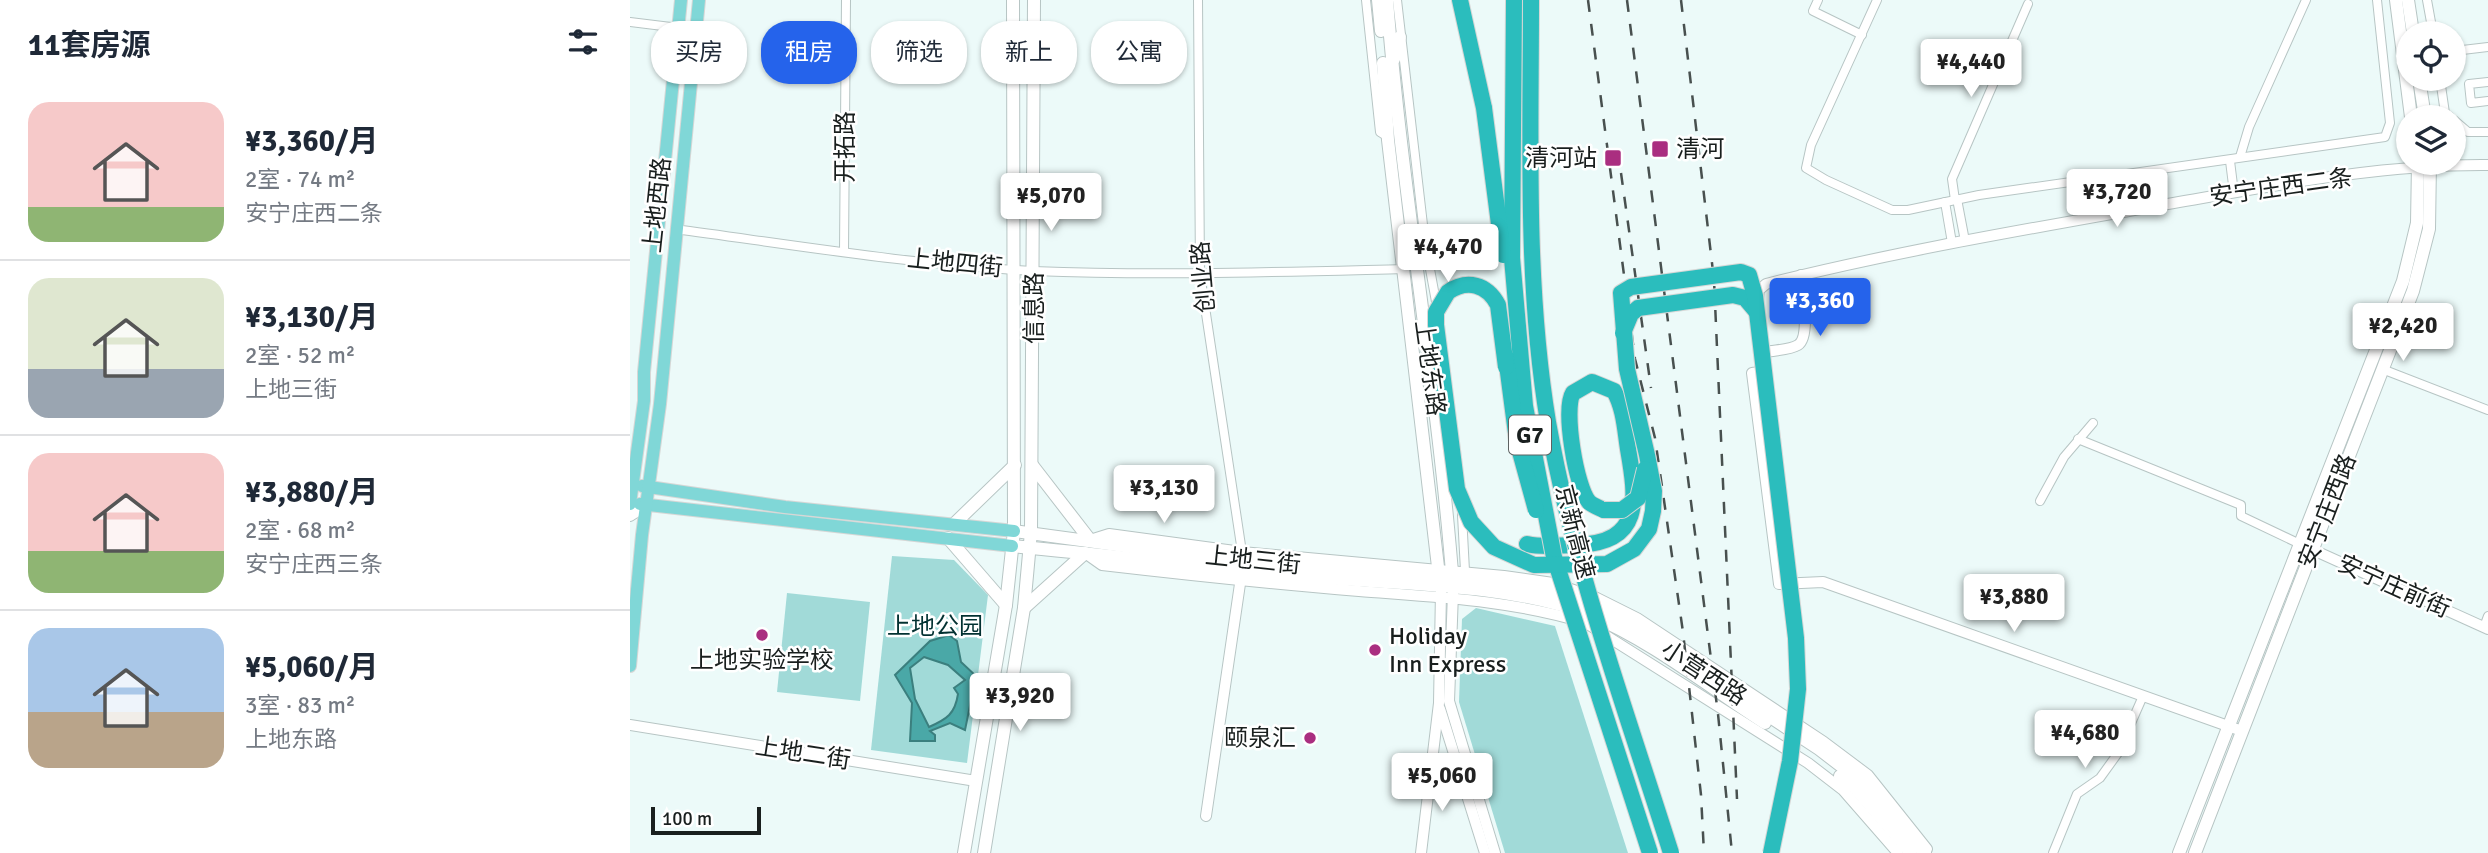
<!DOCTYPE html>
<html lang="zh">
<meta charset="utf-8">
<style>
body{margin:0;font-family:Signika,"Noto Sans SC",sans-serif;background:#f2f2f3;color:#1f2937;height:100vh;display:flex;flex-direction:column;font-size:26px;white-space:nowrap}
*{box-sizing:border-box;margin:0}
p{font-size:23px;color:#747a83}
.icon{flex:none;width:38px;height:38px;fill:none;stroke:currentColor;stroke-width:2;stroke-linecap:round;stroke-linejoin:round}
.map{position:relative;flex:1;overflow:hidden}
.panel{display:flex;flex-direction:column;background:#fff;width:630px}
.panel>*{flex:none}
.top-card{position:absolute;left:21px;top:21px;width:665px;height:63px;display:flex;gap:14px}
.tools{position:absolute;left:1766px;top:21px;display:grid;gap:14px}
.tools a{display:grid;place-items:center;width:70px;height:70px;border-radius:50%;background:#fff;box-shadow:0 2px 5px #0004;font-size:35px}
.scale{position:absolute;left:21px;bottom:18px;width:110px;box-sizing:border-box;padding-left:7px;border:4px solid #191f1e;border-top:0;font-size:19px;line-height:24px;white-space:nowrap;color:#191f1e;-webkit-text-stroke:5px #fff;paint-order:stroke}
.price{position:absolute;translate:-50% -60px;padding:0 16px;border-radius:7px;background:#fff;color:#222;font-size:23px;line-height:46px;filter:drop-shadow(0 2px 4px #0008)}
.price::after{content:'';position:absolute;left:50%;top:42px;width:21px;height:16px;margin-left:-10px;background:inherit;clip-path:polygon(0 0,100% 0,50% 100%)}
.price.active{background:#2563eb;color:#fff}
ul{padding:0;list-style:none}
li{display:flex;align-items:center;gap:21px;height:175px;padding:0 28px}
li+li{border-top:2px solid #e0e1e3}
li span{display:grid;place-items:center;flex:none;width:196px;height:140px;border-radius:21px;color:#555}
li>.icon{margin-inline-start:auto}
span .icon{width:84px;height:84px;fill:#fffc;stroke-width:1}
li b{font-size:30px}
h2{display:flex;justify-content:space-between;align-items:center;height:84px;padding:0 28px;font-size:30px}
.tag{padding:0 24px;border-radius:28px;background:#fff;box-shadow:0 2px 5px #0004;font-size:24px;line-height:63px}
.tag.active{background:#2563eb;color:#fff}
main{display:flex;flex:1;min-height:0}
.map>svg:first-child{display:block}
</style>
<main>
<section class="panel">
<h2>11套房源<svg class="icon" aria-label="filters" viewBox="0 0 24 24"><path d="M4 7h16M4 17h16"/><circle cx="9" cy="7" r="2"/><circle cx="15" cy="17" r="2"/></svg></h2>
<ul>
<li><span style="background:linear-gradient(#f6c9c9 75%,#8fb573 0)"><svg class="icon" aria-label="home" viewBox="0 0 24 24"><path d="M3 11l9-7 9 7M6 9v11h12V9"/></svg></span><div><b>¥3,360/月</b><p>2室 · 74 m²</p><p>安宁庄西二条</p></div></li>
<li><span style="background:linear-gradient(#dfe7d0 65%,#9aa5b1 0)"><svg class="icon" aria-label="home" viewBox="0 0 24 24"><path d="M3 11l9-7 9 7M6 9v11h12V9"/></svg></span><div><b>¥3,130/月</b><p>2室 · 52 m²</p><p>上地三街</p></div></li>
<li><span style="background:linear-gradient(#f6c9c9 70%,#8fb573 0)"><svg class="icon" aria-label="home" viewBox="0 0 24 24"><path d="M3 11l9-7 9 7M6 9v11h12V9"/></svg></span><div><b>¥3,880/月</b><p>2室 · 68 m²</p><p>安宁庄西三条</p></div></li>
<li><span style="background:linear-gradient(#a9c7e8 60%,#b9a48a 0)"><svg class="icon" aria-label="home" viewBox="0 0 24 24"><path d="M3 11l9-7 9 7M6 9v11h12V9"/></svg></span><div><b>¥5,060/月</b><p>3室 · 83 m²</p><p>上地东路</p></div></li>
</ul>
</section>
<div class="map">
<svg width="1858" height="853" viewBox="0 0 1858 853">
<rect width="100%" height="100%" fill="#ecfaf9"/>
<g fill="#a1dad8">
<path d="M262 556 324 560 358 595 337 763 241 750Z"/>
<path d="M157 593 240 602 230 701 147 692Z"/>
<path d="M846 608 925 626 998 853H875L829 702 832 619Z"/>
</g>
<path fill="#4aa8a7" stroke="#3b7f7e" stroke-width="2" fill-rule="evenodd" d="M319 635 327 641 331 662 346 676 335 730 320 723 300 731 305 735V741H280L282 703 265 675 300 641ZM294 657 318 665 335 680 324 688 328 694C325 714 317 719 299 727L285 699 280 668Z"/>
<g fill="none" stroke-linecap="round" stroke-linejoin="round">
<defs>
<g id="minor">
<path d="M568 0 570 274 612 552"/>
<path d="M736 0 750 132 758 137"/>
<path d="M767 0 795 242 807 307"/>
<path d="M1188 0 1183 11 1232 35"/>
<path d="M1247 0 1181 145 1176 168 1196 180 1262 210H1278L1349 195 1755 137 1760 123 1747 0"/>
<path d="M1797 0 1803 33"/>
<path d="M0 22 49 28"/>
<path d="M1824 51 1858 47"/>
<path d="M1810 79 1815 113 1820 117"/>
<path d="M1858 82 1839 84 1841 103 1858 101"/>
<path d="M1824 120 1838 132H1858"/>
<path d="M1610 157 1619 127 1676 0"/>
<path d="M1600 161 1604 193"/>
<path d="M1327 199 1335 241"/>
<path d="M1325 200 1322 179 1398 4"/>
<path d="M1315 202 1322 243"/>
<path d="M45 229C164 245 284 265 403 271 527 276 650 272 774 269"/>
<path d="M214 252 216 0"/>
<path d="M1752 369 1858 410"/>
<path d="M1448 439 1611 505V516L1670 544"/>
<path d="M1410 501 1434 457 1463 423"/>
<path d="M832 515 835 571"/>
<path d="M1854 627 1858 616"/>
<path d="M1423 853 1447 794 1470 778 1488 753 1513 696"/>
</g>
<g id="tertiary">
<path d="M1128 299 1129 290 1136 284C1263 252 1392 230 1521 207 1632 188 1746 164 1858 165"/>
<path d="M1136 352C1145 350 1160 350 1168 345 1181 337 1172 289 1171 275"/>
<path d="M1132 363 1129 372 1122 373 1149 584 1193 582 1612 731"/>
<path d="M0 516 17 505"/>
<path d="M460 540 479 534 612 552 874 576 923 583 967 598 1007 618 1194 742 1238 775 1297 849"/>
<path d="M1670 544 1858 629"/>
<path d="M455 553 472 565C558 575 643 584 729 591 805 597 882 600 956 623L1178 763 1213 790 1268 853"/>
<path d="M823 593 819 701 865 853"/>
<path d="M810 709 855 853"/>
<path d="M0 725 346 781"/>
<path d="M801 770 829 771"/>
<path d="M576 816 611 577"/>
<path d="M791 853 809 703 811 591"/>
</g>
<g id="secondary">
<path d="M748 0 751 31"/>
<path d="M757 0C772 196 808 389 823 585"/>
<path d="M1766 0 1781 117"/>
<path d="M1778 0 1783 33"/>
<path d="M764 59 770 37"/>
<path d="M753 63 758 140 810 584"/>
<path d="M1789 79 1795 117"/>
<path d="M402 465 460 540"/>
<path d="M324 524 385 465"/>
<path d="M384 531 611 562 869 585 921 593 962 607 1002 626 1189 749 1232 782 1295 853"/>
<path d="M318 538 376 605"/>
<path d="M382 546C482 555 582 569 682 577 764 584 886 584 960 615 1022 641 1079 687 1135 723"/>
<path d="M394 608 455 553"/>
<path d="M1210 776 1225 788 1281 853"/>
<path d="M334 853 376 605 384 531 383 0"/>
<path d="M354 853 394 608 401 532 404 0"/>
<path d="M1549 853 1773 281 1787 223 1788 163"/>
<path d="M1565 853 1783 291 1799 229 1800 163"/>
</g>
<g id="primary">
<path d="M12 486 155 507 384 531"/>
<path d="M0 504 14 401V372L51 0"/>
<path d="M10 504 382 546"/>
<path d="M0 666 12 535 30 404 69 0"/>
</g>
<g id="motorway">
<path d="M830 0 854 108"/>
<path d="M897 544C913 548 930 545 946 545 1013 543 1007 500 998 449 995 430 994 408 984 391L962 382 943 393C933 409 946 488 959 502 963 506 970 508 974 510"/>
</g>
</defs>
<use href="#minor" stroke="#b7c5c4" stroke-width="10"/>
<use href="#tertiary" stroke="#b7c5c4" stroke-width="12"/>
<use href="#secondary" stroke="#b7c5c4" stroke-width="14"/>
<use href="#primary" stroke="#d6d7d6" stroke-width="14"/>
<use href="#motorway" stroke="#d6d7d6" stroke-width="18"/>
<use href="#minor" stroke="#fff" stroke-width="8"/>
<use href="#tertiary" stroke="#fff" stroke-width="10"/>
<use href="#secondary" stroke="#fff" stroke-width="12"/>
<use href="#primary" stroke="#80d7d7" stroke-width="12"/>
<use href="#motorway" stroke="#2bbdbd" stroke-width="16"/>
<g stroke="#48504f" stroke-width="2.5" stroke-dasharray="12 12" stroke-linecap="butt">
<path d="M958 0 1005 359 1025 438 1053 632 1071 795 1074 853"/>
<path d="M997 0 1088 714 1102 853"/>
<path d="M1051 0 1084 280 1107 799"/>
<path d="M991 173 1021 388"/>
</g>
<defs>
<g id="motorway-bridge">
<path d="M884 0 882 258 895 406 924 557 1020 853"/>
<path d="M901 0C901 140 895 283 918 422 944 570 996 710 1041 853"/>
<path d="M854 108 873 255"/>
<path d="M993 333 1001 314 1008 308 1103 295 1115 298 1126 311"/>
<path d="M876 357 887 441 906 510"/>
<path d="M876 367 868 305C857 284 837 279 818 292L806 312V325L827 489 841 522 864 547 904 565 977 564 1004 549 1019 529 1023 511 1024 491 1017 455 997 369 991 293 1001 287 1111 272 1119 275 1125 296 1166 638 1168 689 1160 761 1141 853"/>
<path d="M974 510H992L1008 498 1015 469"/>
</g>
</defs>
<use href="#motorway-bridge" stroke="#d6d7d6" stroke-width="18" stroke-linecap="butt"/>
<use href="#motorway-bridge" stroke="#2bbdbd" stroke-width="16"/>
</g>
<g fill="#aa2e80" stroke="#fff" stroke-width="2.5">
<rect x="1021" y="140" width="18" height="18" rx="3.5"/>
<rect x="974" y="149" width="18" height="18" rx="3.5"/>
<circle cx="132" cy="635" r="7"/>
<circle cx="745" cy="650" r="7"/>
<circle cx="680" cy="738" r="7"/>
</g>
<g text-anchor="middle" stroke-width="5" stroke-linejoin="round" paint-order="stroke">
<rect fill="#fff" stroke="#5e6262" stroke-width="2" x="879" y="415.5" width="42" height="39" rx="5"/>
<g font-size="23" font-weight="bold" fill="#191f1e">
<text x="900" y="443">G7</text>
</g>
<g font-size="24" fill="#191f1e" stroke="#fff">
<text transform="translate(215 147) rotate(-90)" y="8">开拓路</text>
<text transform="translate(1651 187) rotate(-8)" y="8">安宁庄西二条</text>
<text transform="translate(27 205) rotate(-84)" y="8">上地西路</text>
<text transform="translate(325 263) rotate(6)" y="8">上地四街</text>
<text transform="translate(573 277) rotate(-95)" y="8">创业路</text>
<text transform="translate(404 308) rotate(-90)" y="8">信息路</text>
<text transform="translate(800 368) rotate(82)" y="8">上地东路</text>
<text transform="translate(1697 511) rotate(-69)" y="8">安宁庄西路</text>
<text transform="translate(945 532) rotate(76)" y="8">京新高速</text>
<text transform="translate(623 560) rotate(6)" y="8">上地三街</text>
<text transform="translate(1764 586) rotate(24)" y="8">安宁庄前街</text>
<text transform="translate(1074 673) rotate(33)" y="8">小营西路</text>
<text transform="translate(173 753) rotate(9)" y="8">上地二街</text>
</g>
<g font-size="24" fill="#191f1e" stroke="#fff" text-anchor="start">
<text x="1046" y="157">清河</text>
<text x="967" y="166" text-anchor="end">清河站</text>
<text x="759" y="644">Holiday<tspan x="759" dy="28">Inn Express</tspan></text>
<text x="132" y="668" text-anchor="middle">上地实验学校</text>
<text x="666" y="746" text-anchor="end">颐泉汇</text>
</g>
<g font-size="24" fill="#023131" stroke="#fff">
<text x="305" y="634">上地公园</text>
</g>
</g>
</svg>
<div class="tools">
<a><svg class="icon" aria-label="locate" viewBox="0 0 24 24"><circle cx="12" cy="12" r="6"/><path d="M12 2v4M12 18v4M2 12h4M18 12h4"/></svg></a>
<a><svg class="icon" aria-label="layers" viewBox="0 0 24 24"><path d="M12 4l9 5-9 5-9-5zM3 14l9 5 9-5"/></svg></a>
</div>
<div class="scale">100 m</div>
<b class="price" style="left:1341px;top:99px">¥4,440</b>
<b class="price" style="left:1487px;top:229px">¥3,720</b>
<b class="price" style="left:421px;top:233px">¥5,070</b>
<b class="price" style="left:818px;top:284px">¥4,470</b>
<b class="price active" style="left:1190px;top:338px">¥3,360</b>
<b class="price" style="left:1773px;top:363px">¥2,420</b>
<b class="price" style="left:534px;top:525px">¥3,130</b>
<b class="price" style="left:1384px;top:634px">¥3,880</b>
<b class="price" style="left:390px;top:733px">¥3,920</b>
<b class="price" style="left:1455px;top:770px">¥4,680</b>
<b class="price" style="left:812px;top:813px">¥5,060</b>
<div class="top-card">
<a class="tag">买房</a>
<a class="tag active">租房</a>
<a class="tag">筛选</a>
<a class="tag">新上</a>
<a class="tag">公寓</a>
</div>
</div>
</main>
